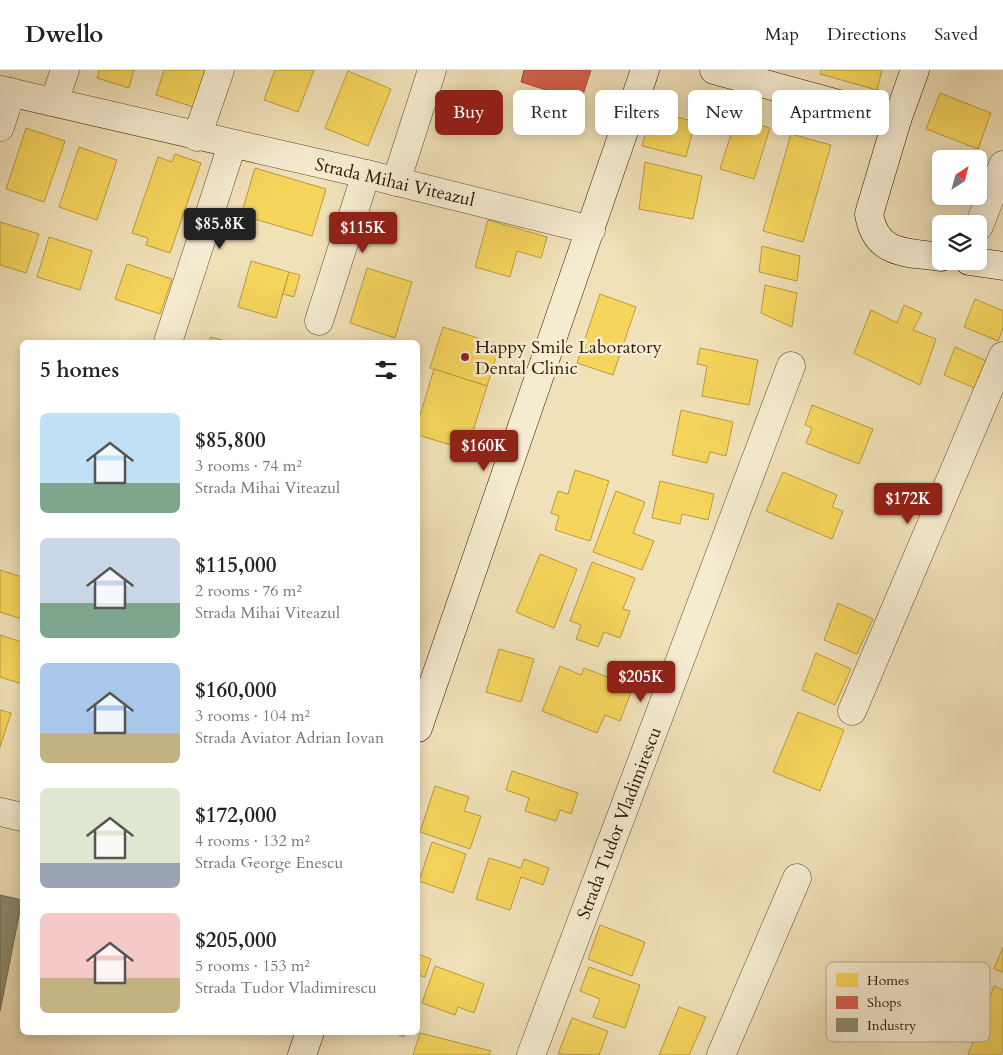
<!DOCTYPE html>
<meta charset="utf-8">
<style>
body{margin:0;font-family:Cardo,serif;background:#f2f2f2;color:#222;height:100vh;display:flex;flex-direction:column;font-size:19px;white-space:nowrap}
*{box-sizing:border-box;margin:0}
p{font-size:16px;color:#767676}
.icon{flex:none;width:28px;height:28px;fill:none;stroke:currentColor;stroke-width:2;stroke-linecap:round;stroke-linejoin:round}
.map{position:relative;flex:1;overflow:hidden}
.panel{position:absolute;left:20px;top:270px;width:400px;height:695px;display:flex;flex-direction:column;background:#fff;border-radius:8px;box-shadow:0 2px 12px #0003}
.panel>*{flex:none}
.banner{position:absolute;left:435px;top:20px;width:475px;height:45px;display:flex;gap:10px}
.needle{width:32px;rotate:36deg}
.fabs{position:absolute;left:932px;top:80px;display:grid;gap:10px}
.fabs a{display:grid;place-items:center;width:55px;height:55px;border-radius:8px;background:#fff;box-shadow:0 2px 12px #0003;font-size:25px}
.price{position:absolute;translate:-50% -42px;padding:0 11px;border-radius:5px;background:#8f2418;color:#fff;font-size:16px;line-height:32px;filter:drop-shadow(0 1px 2px #0008)}
.price::after{content:'';position:absolute;left:50%;top:30px;width:15px;height:11px;margin-left:-8px;background:inherit;clip-path:polygon(0 0,100% 0,50% 100%)}
.price.active{background:#222;color:#fff}
ul{padding:0;list-style:none}
li{display:flex;align-items:center;gap:15px;height:125px;padding:0 20px}
li span{display:grid;place-items:center;flex:none;width:140px;height:100px;border-radius:8px;color:#555}
li>.icon{margin-inline-start:auto}
span .icon{width:60px;height:60px;fill:#fffc;stroke-width:1}
li b{font-size:21px}
h2{display:flex;justify-content:space-between;align-items:center;height:60px;padding:0 20px;font-size:21px}
.tag{padding:0 18px;border-radius:8px;background:#fff;box-shadow:0 2px 12px #0003;font-size:18px;line-height:45px}
.tag.active{background:#8f2418;color:#fff}
header{display:flex;align-items:center;gap:30px;box-sizing:border-box;height:70px;padding:0 25px;background:#fff;border-bottom:1px solid #e0e0e0}
header strong{font-size:24px}
nav{display:flex;gap:28px;margin-inline-start:auto;font-size:18px}
.map>svg:first-child{display:block}
</style>
<header>
<strong>Dwello</strong>
<nav><a>Map</a><a>Directions</a><a>Saved</a></nav>
</header>
<div class="map">
<svg width="1003" height="985" viewBox="0 0 1003 985">
<rect width="100%" height="100%" fill="#f1e1b8"/>
<filter id="stains"><feTurbulence type="fractalNoise" baseFrequency=".004" numOctaves="4"/><feColorMatrix values="0 0 0 0 .2 0 0 0 0 .09 0 0 0 0 .02 0 0 0 .5 -.17"/></filter>
<radialGradient id="worn" r=".72"><stop offset=".6" stop-color="#630" stop-opacity="0"/><stop offset="1" stop-color="#630" stop-opacity=".3"/></radialGradient>
<g fill="#f6d55c" stroke="#b99c41">
<path d="M99 0H134L129 18 97 8Z"/>
<path d="M164 0H205L193 37 156 25Z"/>
<path d="M275 0H314L298 42 264 30Z"/>
<path d="M821 0H882L877 20 820 4Z"/>
<path d="M348 1 391 19 368 76 325 58Z"/>
<path d="M940 23 991 43 978 79 926 59Z"/>
<path d="M652 40 695 52 686 87 642 76Z"/>
<path d="M736 48 770 58 754 109 720 99Z"/>
<path d="M26 58 65 71 44 132 6 119Z"/>
<path d="M791 64 831 75 803 172 763 161Z"/>
<path d="M79 77 117 90 97 150 59 137Z"/>
<path d="M175 84 201 93 170 183 146 175 148 168 132 163 158 87 172 92Z"/>
<path d="M645 92 702 106 693 149 639 139Z"/>
<path d="M255 98 326 119 312 166 241 145Z"/>
<path d="M488 150 547 167 541 188 517 181 510 207 475 197Z"/>
<path d="M0 152 39 164 26 203 0 195Z"/>
<path d="M49 167 92 181 80 220 37 207Z"/>
<path d="M762 176 800 186 797 211 759 202Z"/>
<path d="M251 191 289 202 276 248 238 237Z"/>
<path d="M127 194 172 209 160 244 115 229Z"/>
<path d="M367 198 412 212 395 268 350 253Z"/>
<path d="M289 202 300 205 294 227 283 224Z"/>
<path d="M765 215 797 223 792 257 761 243Z"/>
<path d="M600 224 636 237 613 305 577 293Z"/>
<path d="M975 229 1003 241V258L998 271 964 257Z"/>
<path d="M904 235 922 243 913 260 936 269 920 315 854 283 871 240 897 253Z"/>
<path d="M443 257 500 275 487 316 430 298Z"/>
<path d="M211 267 229 272H209Z"/>
<path d="M955 277 989 292 977 319 944 305Z"/>
<path d="M700 278 758 290 749 335 702 326 707 296 697 294Z"/>
<path d="M434 299 487 316 467 380 418 365V352Z"/>
<path d="M812 335 873 359 859 394 806 373 812 358 805 355Z"/>
<path d="M681 340 733 352 726 386 710 382 707 393 672 385Z"/>
<path d="M575 400 609 411 590 471 555 460 559 446 551 443 558 421 568 424Z"/>
<path d="M783 402 837 425 832 437 843 441 832 469 766 441Z"/>
<path d="M660 411 714 424 708 450 682 444 680 454 652 448Z"/>
<path d="M616 421 645 432 633 463 654 471 642 500 593 482Z"/>
<path d="M540 484 577 499 554 558 516 542Z"/>
<path d="M592 492 635 508 623 539 630 541 620 568 604 562 598 577 576 569 581 555 570 551Z"/>
<path d="M0 500 22 507V549L0 542Z"/>
<path d="M838 533 873 549 857 584 824 570Z"/>
<path d="M0 565 22 572V614L0 607Z"/>
<path d="M499 579 534 589 521 632 486 622Z"/>
<path d="M816 583 851 599 835 635 802 620Z"/>
<path d="M560 596 581 605 584 598 633 617 620 651 605 645 597 663 542 641Z"/>
<path d="M0 640 11 643 0 677Z"/>
<path d="M798 642 844 660 820 721 773 702Z"/>
<path d="M512 701 578 723 571 744 560 740 556 751 525 741 529 728 506 720Z"/>
<path d="M435 716 469 727 464 741 481 746 470 779 420 762Z"/>
<path d="M432 772 466 784 453 823 419 811Z"/>
<path d="M489 788 521 798 524 789 549 798 543 815 521 807 510 840 476 829Z"/>
<path d="M600 855 645 872 632 906 588 889Z"/>
<path d="M1003 877V902L994 899Z"/>
<path d="M418 884 431 889 425 907 418 905Z"/>
<path d="M435 896 484 914 474 943 458 937 455 945 422 933Z"/>
<path d="M589 897 640 915 625 958 593 947 600 929 580 921Z"/>
<path d="M994 916 1003 920V981L1001 985H968Z"/>
<path d="M679 937 706 947 689 985H659Z"/>
<path d="M572 948 608 961 599 985 558 984Z"/>
<path d="M391 962H405L404 967Z"/>
<path d="M420 963 491 981 489 985H413Z"/>
</g>
<path fill="#d6604d" stroke="#a34a36" d="M524 0H591L581 31 521 12Z"/>
<path fill="#8c8c6e" stroke="#6f694e" d="M0 825 22 830 0 941Z"/>
<g fill="none" stroke-linecap="round" stroke-linejoin="round">
<defs>
<g id="street">
<path d="M0 20 366 104 591 160"/>
<path d="M54 32 65 0"/>
<path d="M0 57 11 22"/>
<path d="M197 67 220 0"/>
<path d="M396 112 432 0"/>
<path d="M979 156 1003 95"/>
<path d="M319 251 366 104"/>
<path d="M168 272 232 75"/>
<path d="M852 641 1003 286"/>
<path d="M0 742 22 747"/>
<path d="M531 985 791 296"/>
<path d="M721 985 797 808"/>
</g>
<g id="secondary">
<path d="M714 0 897 50 915 0"/>
<path d="M897 50 869 144C876 186 907 182 941 187"/>
<path d="M969 191 1003 196"/>
<path d="M418 658 645 0"/>
<path d="M302 985 310 962"/>
</g>
</defs>
<use href="#street" stroke="#5d4a30" stroke-width="29"/>
<use href="#secondary" stroke="#2c1802" stroke-width="29"/>
<use href="#street" stroke="#f6ecd1" stroke-width="28"/>
<use href="#secondary" stroke="#f6ecd1" stroke-width="28"/>
</g>
<circle fill="#8f2418" stroke="#f6ecd1" stroke-width="2" cx="465" cy="287" r="5"/>
<g text-anchor="middle" stroke-width="5" stroke-linejoin="round" paint-order="stroke">
<g font-size="18" fill="#2c1802" stroke="#f6ecd1">
<text transform="translate(395 112) rotate(13)" y="6">Strada Mihai Viteazul</text>
<text transform="translate(619 753) rotate(-69)" y="6">Strada Tudor Vladimirescu</text>
</g>
<g font-size="18" fill="#2c1802" stroke="#f6ecd1" text-anchor="start">
<text x="475" y="283">Happy Smile Laboratory<tspan x="475" dy="21">Dental Clinic</tspan></text>
</g>
</g>
<rect x="826" y="892" width="164" height="80" rx="8" fill="#f6ecd1" stroke="#b9ac93" stroke-width="1"/>
<rect x="836" y="903" width="22" height="14" fill="#f6d55c"/>
<rect x="836" y="926" width="22" height="13" fill="#d6604d"/>
<rect x="836" y="948" width="22" height="14" fill="#8c8c6e"/>
<g font-size="14" fill="#2c1802">
<text x="867" y="915">Homes</text>
<text x="867" y="937">Shops</text>
<text x="867" y="960">Industry</text>
</g>
<rect width="100%" height="100%" filter="url(#stains)"/>
<rect width="100%" height="100%" fill="url(#worn)"/>
</svg>
<div class="fabs">
<a><svg class="needle" viewBox="-14 -14 28 28"><path d="M0-13l5 13h-10z" fill="#e53935"/><path d="M0 13l5-13h-10z" fill="#767676"/></svg></a>
<a><svg class="icon" aria-label="layers" viewBox="0 0 24 24"><path d="M12 4l9 5-9 5-9-5zM3 14l9 5 9-5"/></svg></a>
</div>
<b class="price active" style="left:220px;top:180px">$85.8K</b>
<b class="price" style="left:363px;top:184px">$115K</b>
<b class="price" style="left:484px;top:402px">$160K</b>
<b class="price" style="left:908px;top:455px">$172K</b>
<b class="price" style="left:641px;top:633px">$205K</b>
<div class="banner">
<a class="tag active">Buy</a>
<a class="tag">Rent</a>
<a class="tag">Filters</a>
<a class="tag">New</a>
<a class="tag">Apartment</a>
</div>
<section class="panel">
<h2>5 homes<svg class="icon" aria-label="filters" viewBox="0 0 24 24"><path d="M4 7h16M4 17h16"/><circle cx="9" cy="7" r="2"/><circle cx="15" cy="17" r="2"/></svg></h2>
<ul>
<li><span style="background:linear-gradient(#bfe0f5 70%,#7fa58c 0)"><svg class="icon" aria-label="home" viewBox="0 0 24 24"><path d="M3 11l9-7 9 7M6 9v11h12V9"/></svg></span><div><b>$85,800</b><p>3 rooms · 74 m²</p><p>Strada Mihai Viteazul</p></div></li>
<li><span style="background:linear-gradient(#c9d6e8 65%,#7fa58c 0)"><svg class="icon" aria-label="home" viewBox="0 0 24 24"><path d="M3 11l9-7 9 7M6 9v11h12V9"/></svg></span><div><b>$115,000</b><p>2 rooms · 76 m²</p><p>Strada Mihai Viteazul</p></div></li>
<li><span style="background:linear-gradient(#a9c7e8 70%,#c2b280 0)"><svg class="icon" aria-label="home" viewBox="0 0 24 24"><path d="M3 11l9-7 9 7M6 9v11h12V9"/></svg></span><div><b>$160,000</b><p>3 rooms · 104 m²</p><p>Strada Aviator Adrian Iovan</p></div></li>
<li><span style="background:linear-gradient(#dfe7d0 75%,#9aa5b1 0)"><svg class="icon" aria-label="home" viewBox="0 0 24 24"><path d="M3 11l9-7 9 7M6 9v11h12V9"/></svg></span><div><b>$172,000</b><p>4 rooms · 132 m²</p><p>Strada George Enescu</p></div></li>
<li><span style="background:linear-gradient(#f6c9c9 65%,#c2b280 0)"><svg class="icon" aria-label="home" viewBox="0 0 24 24"><path d="M3 11l9-7 9 7M6 9v11h12V9"/></svg></span><div><b>$205,000</b><p>5 rooms · 153 m²</p><p>Strada Tudor Vladimirescu</p></div></li>
</ul>
</section>
</div>
